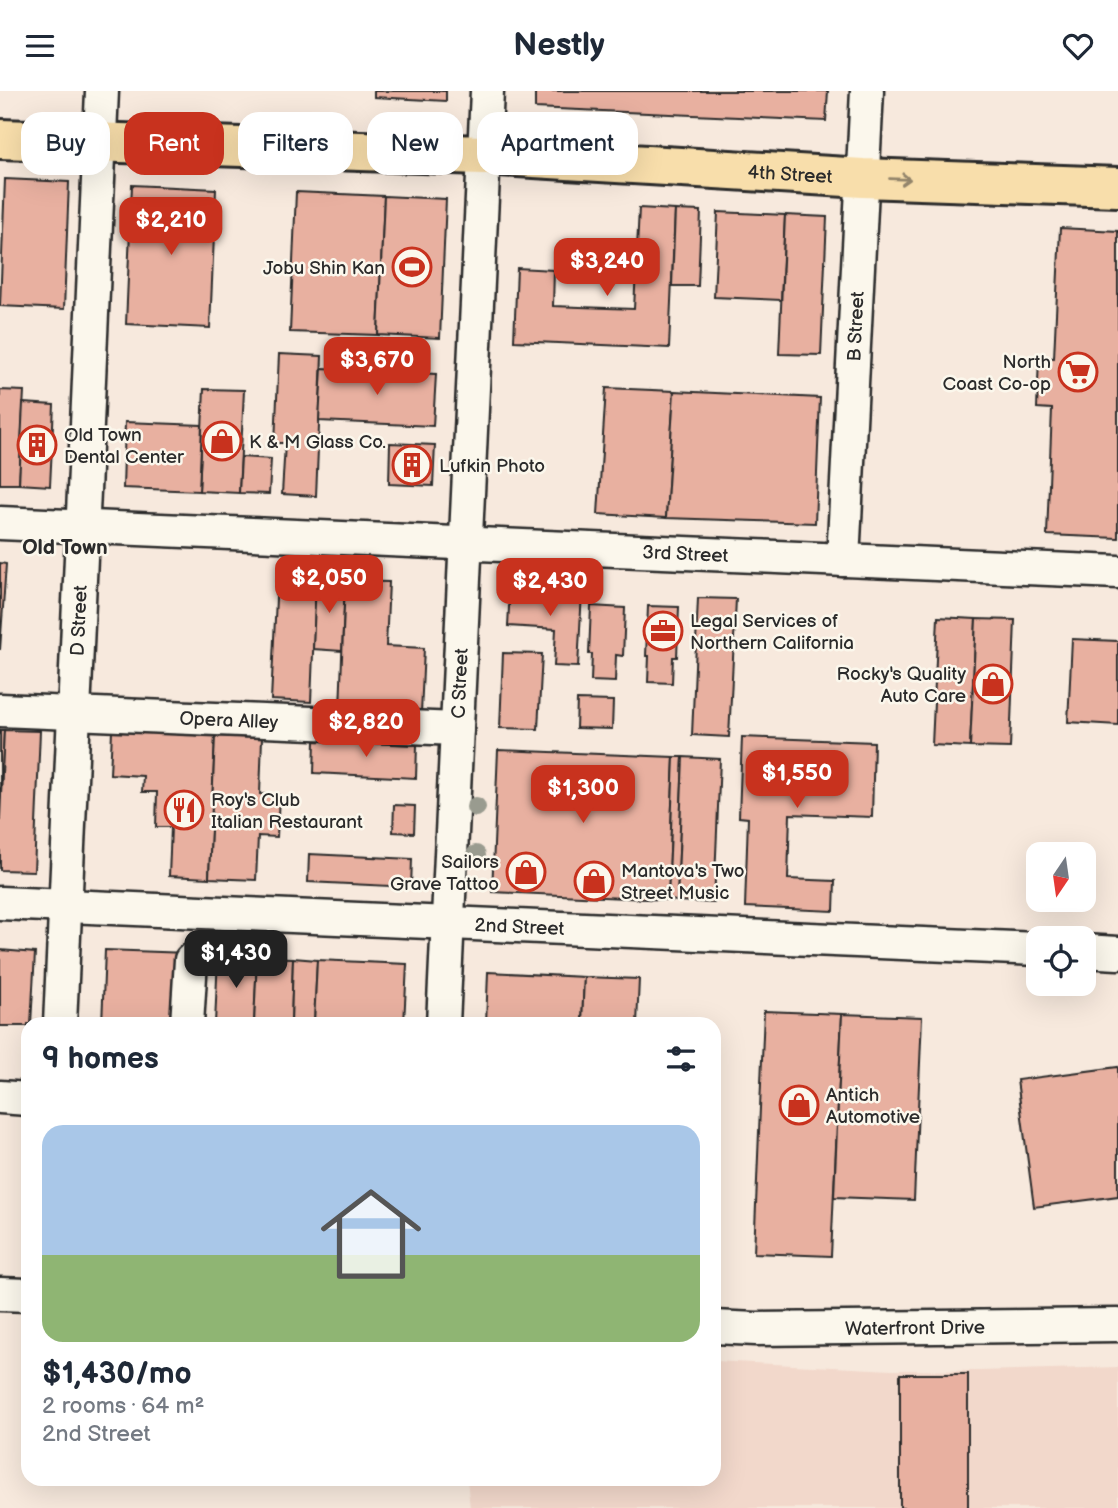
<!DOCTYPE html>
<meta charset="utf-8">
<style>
body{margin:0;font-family:"Balsamiq Sans",sans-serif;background:#f2f2f3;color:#1f2937;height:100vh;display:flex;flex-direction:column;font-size:26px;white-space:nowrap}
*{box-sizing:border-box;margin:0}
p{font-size:23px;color:#747a83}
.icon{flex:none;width:38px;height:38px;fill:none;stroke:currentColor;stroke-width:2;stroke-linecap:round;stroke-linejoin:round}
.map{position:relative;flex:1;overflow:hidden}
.sheet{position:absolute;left:21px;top:926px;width:700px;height:469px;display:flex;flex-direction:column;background:#fff;border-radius:21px;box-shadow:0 7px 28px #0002}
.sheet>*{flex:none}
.banner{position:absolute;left:21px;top:21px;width:700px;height:63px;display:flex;gap:14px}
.needle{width:46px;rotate:193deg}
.fabs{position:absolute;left:1026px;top:751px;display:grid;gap:14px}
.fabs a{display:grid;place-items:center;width:70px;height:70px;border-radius:14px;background:#fff;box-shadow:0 7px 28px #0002;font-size:35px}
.price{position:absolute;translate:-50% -60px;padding:0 16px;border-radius:14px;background:#c8321e;color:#fff;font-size:23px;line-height:46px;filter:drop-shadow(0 2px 4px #0008)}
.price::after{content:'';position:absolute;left:50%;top:42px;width:21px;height:16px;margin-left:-10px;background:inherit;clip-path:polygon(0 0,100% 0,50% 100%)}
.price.selected{background:#222;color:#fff}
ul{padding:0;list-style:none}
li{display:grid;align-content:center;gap:14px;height:371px;padding:0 21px}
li+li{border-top:2px solid #e0e1e3}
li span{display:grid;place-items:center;height:217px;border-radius:21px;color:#555}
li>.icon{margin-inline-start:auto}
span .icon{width:126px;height:126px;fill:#fffc;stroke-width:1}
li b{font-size:30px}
h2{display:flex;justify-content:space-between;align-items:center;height:84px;padding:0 21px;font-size:30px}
.tag{padding:0 24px;border-radius:21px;background:#fff;box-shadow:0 7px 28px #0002;font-size:24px;line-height:63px}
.tag.selected{background:#c8321e;color:#fff}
header{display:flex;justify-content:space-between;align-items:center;height:91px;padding:0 21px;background:#fff;font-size:32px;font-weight:700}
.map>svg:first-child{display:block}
</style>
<header><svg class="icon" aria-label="menu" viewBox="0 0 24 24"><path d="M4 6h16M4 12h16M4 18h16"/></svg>Nestly<svg class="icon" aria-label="heart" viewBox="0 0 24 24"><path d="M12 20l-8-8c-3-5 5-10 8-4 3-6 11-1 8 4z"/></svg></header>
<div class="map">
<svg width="1118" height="1417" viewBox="0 0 1118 1417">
<rect width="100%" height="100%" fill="#f7e9dd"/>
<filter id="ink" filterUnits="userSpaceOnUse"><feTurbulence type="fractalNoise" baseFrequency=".0143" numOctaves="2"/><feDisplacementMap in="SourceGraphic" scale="14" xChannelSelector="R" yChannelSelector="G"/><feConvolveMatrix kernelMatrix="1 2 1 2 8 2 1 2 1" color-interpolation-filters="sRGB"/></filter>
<g filter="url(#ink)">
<path fill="#f2d8cb" d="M714 1270 892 1279 978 1280 1118 1276V1417H470L467 1388H714Z"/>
<g fill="#e8b0a0" stroke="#2b2b2b" stroke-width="2">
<path d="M374 0H446V10L374 6Z"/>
<path d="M535 0H828L826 30 535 17Z"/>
<path d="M5 88 69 91 64 218 0 215Z"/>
<path d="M132 94 216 98 210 237 126 233Z"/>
<path d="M296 101 384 105 378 244 290 241Z"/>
<path d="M384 105 446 108 440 247 378 244Z"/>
<path d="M639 117 675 119 669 257 514 250 517 177 554 179 553 215 634 218Z"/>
<path d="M675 119 701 120 698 195H672Z"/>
<path d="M718 121 785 124 781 209 714 206Z"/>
<path d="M785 124 827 126 821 264 779 263Z"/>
<path d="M1060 137 1118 140V447L1047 444 1052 318 1037 317 1039 266 1054 267Z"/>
<path d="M279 263 322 265 316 405 282 403 285 352H275Z"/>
<path d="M322 277 436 283 433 335 319 330Z"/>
<path d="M606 297 674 300 666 427 598 423Z"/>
<path d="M204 298 244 299 239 402 199 400Z"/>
<path d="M0 299 24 300 19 393H0Z"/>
<path d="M674 300 820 307 815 432 666 427Z"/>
<path d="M23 312 54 314 50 395 19 393Z"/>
<path d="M125 331 202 334 199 400 123 397Z"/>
<path d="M390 352 435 354 433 395 389 393Z"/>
<path d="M241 366 271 368 269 403 239 402Z"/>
<path d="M0 472 6 473 0 559Z"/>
<path d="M277 487 316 489 311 611 271 609Z"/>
<path d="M316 489 345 490 342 560 313 558Z"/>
<path d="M345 490 389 491 386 555 424 557 421 622 340 618Z"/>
<path d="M510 497 582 500 578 576 554 575 556 538 508 535Z"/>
<path d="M698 507 736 508 729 646 692 644Z"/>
<path d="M591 515 625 517 623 565 616 564 615 591 591 590 592 563H589Z"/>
<path d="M648 515 679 516 677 566H673L672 592 648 591 649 565H646Z"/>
<path d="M938 526 976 528 970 656 932 654Z"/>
<path d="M976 528 1015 529 1010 657 970 656Z"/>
<path d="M1072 548 1118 550V634L1068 631Z"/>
<path d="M503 562 542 563 538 638 500 637Z"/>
<path d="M577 609 613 610 612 638 576 637Z"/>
<path d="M0 639H4L0 727Z"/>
<path d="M4 639 40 640 34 780 0 779V727Z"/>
<path d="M112 640 215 645 209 787 169 785 171 736H156L157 701H142L143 685 110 683Z"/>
<path d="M215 645 262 647 260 703 279 704 277 746 258 745 256 789 209 787Z"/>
<path d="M742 646 874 651 872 726 790 723 788 788 835 790 834 820 745 816 748 727 739 726Z"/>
<path d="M315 650 417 654 416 687 314 682Z"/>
<path d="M498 659 674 666 668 809 492 801Z"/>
<path d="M674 666H683L677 810 668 809Z"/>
<path d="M683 666 720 668 714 812 677 810Z"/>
<path d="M394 714 415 715 414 742 393 741Z"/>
<path d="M309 763 412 768 411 796 308 791Z"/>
<path d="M0 859 35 862 31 933H28V935H0Z"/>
<path d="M105 859 187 862 183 933H102Z"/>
<path d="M218 864 257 866 254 933H215Z"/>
<path d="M257 866 293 867 291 933H254Z"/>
<path d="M293 867 317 869 314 933H291Z"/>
<path d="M317 869 407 873 404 933H314Z"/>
<path d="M488 881 584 886 582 933H486Z"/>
<path d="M584 886 639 888 637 933H582Z"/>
<path d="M764 920 842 923 831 1165 754 1162Z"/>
<path d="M842 923 922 926 914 1109 834 1106Z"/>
<path d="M1118 976V1105L1034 1116 1017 989Z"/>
<rect x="900" y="1283" width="68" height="134"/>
</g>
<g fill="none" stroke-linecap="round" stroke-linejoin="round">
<defs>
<g id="minor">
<path id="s1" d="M0 432 1118 481"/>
<path id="s2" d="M843 469 867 0"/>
<path id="s3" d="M0 619 457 638"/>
<path id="s4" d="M0 812 1038 858"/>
<path d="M1083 860 1118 862"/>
<path id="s5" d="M60 933 102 0"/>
<path d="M187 933 191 869"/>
<path id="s6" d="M443 933 487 0"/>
<path d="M0 1006 28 1008"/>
<path d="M0 1203 28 1204"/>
<path id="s7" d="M714 1236 756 1238 1118 1234"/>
</g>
<g id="highway">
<path id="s8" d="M0 48 483 64 863 87 1118 96"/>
</g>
</defs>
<use href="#minor" stroke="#2b2b2b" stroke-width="37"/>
<use href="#highway" stroke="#2b2b2b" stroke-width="44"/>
<use href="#minor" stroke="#fbf7ec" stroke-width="32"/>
<use href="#highway" stroke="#f8deab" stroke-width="38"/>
</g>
<g fill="#999b8f">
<circle cx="476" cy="716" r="10"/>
<circle cx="476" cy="764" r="10"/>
</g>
<defs><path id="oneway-shaft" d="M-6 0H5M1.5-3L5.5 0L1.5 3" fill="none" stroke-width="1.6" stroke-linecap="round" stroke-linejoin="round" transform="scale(1.75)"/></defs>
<use stroke="#92846b" href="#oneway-shaft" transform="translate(900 88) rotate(2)"/>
</g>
<defs>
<symbol id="stadium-ring" viewBox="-11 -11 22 22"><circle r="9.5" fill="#fbf7ec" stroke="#c8321e" stroke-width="1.5"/><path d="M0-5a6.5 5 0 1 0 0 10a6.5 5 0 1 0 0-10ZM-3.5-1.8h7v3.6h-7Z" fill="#c8321e"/></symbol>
<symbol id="supermarket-ring" viewBox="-11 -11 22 22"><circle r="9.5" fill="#fbf7ec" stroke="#c8321e" stroke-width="1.5"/><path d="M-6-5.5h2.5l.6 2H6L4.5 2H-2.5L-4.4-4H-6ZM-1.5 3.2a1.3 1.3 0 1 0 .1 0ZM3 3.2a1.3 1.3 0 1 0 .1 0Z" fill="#c8321e"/></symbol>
<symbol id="shop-ring" viewBox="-11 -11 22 22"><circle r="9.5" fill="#fbf7ec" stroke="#c8321e" stroke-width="1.5"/><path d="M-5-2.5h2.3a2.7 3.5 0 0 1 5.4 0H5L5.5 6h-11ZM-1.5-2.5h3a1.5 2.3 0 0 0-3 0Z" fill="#c8321e"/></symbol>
<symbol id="building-ring" viewBox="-11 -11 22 22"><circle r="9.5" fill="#fbf7ec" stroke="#c8321e" stroke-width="1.5"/><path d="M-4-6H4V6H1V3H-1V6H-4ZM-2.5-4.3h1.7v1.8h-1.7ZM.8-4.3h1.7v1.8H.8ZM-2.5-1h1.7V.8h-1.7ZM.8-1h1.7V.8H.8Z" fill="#c8321e"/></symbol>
<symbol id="office-ring" viewBox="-11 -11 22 22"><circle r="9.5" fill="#fbf7ec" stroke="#c8321e" stroke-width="1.5"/><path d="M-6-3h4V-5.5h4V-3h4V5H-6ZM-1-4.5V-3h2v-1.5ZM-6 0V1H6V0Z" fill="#c8321e"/></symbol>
<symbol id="restaurant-ring" viewBox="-11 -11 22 22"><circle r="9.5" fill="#fbf7ec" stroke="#c8321e" stroke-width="1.5"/><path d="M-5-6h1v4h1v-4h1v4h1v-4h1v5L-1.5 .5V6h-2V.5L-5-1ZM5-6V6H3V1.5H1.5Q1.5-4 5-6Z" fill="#c8321e"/></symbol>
</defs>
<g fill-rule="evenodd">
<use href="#stadium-ring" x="390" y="154" width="44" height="44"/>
<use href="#supermarket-ring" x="1056" y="259" width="44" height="44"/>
<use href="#shop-ring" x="200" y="328" width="44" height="44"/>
<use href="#building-ring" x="15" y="332" width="44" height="44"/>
<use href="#building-ring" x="390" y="352" width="44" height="44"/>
<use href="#office-ring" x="641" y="518" width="44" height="44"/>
<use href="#shop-ring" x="971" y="571" width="44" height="44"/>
<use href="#restaurant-ring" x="162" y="697" width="44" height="44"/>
<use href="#shop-ring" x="504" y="759" width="44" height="44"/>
<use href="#shop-ring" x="572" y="768" width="44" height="44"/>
<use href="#shop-ring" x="777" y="992" width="44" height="44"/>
</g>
<g text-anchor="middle" stroke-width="5" stroke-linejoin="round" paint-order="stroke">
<g font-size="19" fill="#2b2b2b" stroke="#fbf7ec">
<text dy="7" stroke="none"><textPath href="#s8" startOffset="791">4th Street</textPath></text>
<text dy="7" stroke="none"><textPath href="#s2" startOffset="234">B Street</textPath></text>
<text dy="7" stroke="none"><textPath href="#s1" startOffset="686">3rd Street</textPath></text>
<text dy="7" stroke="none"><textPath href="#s5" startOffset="404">D Street</textPath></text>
<text dy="7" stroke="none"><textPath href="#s6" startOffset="341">C Street</textPath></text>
<text dy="7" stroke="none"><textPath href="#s3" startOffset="229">Opera Alley</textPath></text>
<text dy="7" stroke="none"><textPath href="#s4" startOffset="520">2nd Street</textPath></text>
<text dy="7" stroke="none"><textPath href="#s7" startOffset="201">Waterfront Drive</textPath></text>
</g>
<g font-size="19" fill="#2b2b2b" stroke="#fbf7ec" text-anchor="start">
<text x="385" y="183" text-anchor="end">Jobu Shin Kan</text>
<text x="1051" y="277" text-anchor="end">North<tspan x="1051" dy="22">Coast Co-op</tspan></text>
<text x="64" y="350">Old Town<tspan x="64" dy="22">Dental Center</tspan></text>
<text x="249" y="357">K &amp; M Glass Co.</text>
<text x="439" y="381">Lufkin Photo</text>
<text x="690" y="536">Legal Services of<tspan x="690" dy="22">Northern California</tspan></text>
<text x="966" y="589" text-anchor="end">Rocky's Quality<tspan x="966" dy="22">Auto Care</tspan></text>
<text x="211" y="715">Roy's Club<tspan x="211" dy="22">Italian Restaurant</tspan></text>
<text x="499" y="777" text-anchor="end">Sailors<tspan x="499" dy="22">Grave Tattoo</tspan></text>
<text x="621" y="786">Mantova's Two<tspan x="621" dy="22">Street Music</tspan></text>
<text x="826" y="1010">Antich<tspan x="826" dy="22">Automotive</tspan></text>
</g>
<g font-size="21" font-weight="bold" fill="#2b2b2b" stroke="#fbf7ec">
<text x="65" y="463">Old Town</text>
</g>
</g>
</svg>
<div class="fabs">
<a><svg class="needle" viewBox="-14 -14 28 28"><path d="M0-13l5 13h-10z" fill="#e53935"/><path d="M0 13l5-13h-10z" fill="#747a83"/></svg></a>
<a><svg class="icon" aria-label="locate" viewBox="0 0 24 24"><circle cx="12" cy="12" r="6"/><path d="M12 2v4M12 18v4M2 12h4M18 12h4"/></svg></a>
</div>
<b class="price" style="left:171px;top:166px">$2,210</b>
<b class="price" style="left:607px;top:207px">$3,240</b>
<b class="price" style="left:377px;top:306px">$3,670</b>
<b class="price" style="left:329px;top:524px">$2,050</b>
<b class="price" style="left:550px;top:527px">$2,430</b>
<b class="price" style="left:366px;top:668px">$2,820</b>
<b class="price" style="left:797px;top:719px">$1,550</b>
<b class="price" style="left:583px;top:734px">$1,300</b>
<b class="price selected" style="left:236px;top:899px">$1,430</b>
<div class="banner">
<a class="tag">Buy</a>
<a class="tag selected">Rent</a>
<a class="tag">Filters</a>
<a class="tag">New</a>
<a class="tag">Apartment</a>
</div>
<section class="sheet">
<h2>9 homes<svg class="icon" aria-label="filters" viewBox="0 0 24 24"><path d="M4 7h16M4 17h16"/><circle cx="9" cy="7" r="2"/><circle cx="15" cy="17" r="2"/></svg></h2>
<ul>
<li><span style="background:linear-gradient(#a9c7e8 60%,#8fb573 0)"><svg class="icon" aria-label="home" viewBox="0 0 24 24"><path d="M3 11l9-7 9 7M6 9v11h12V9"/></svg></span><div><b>$1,430/mo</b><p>2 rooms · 64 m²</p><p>2nd Street</p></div></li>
</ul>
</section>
</div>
